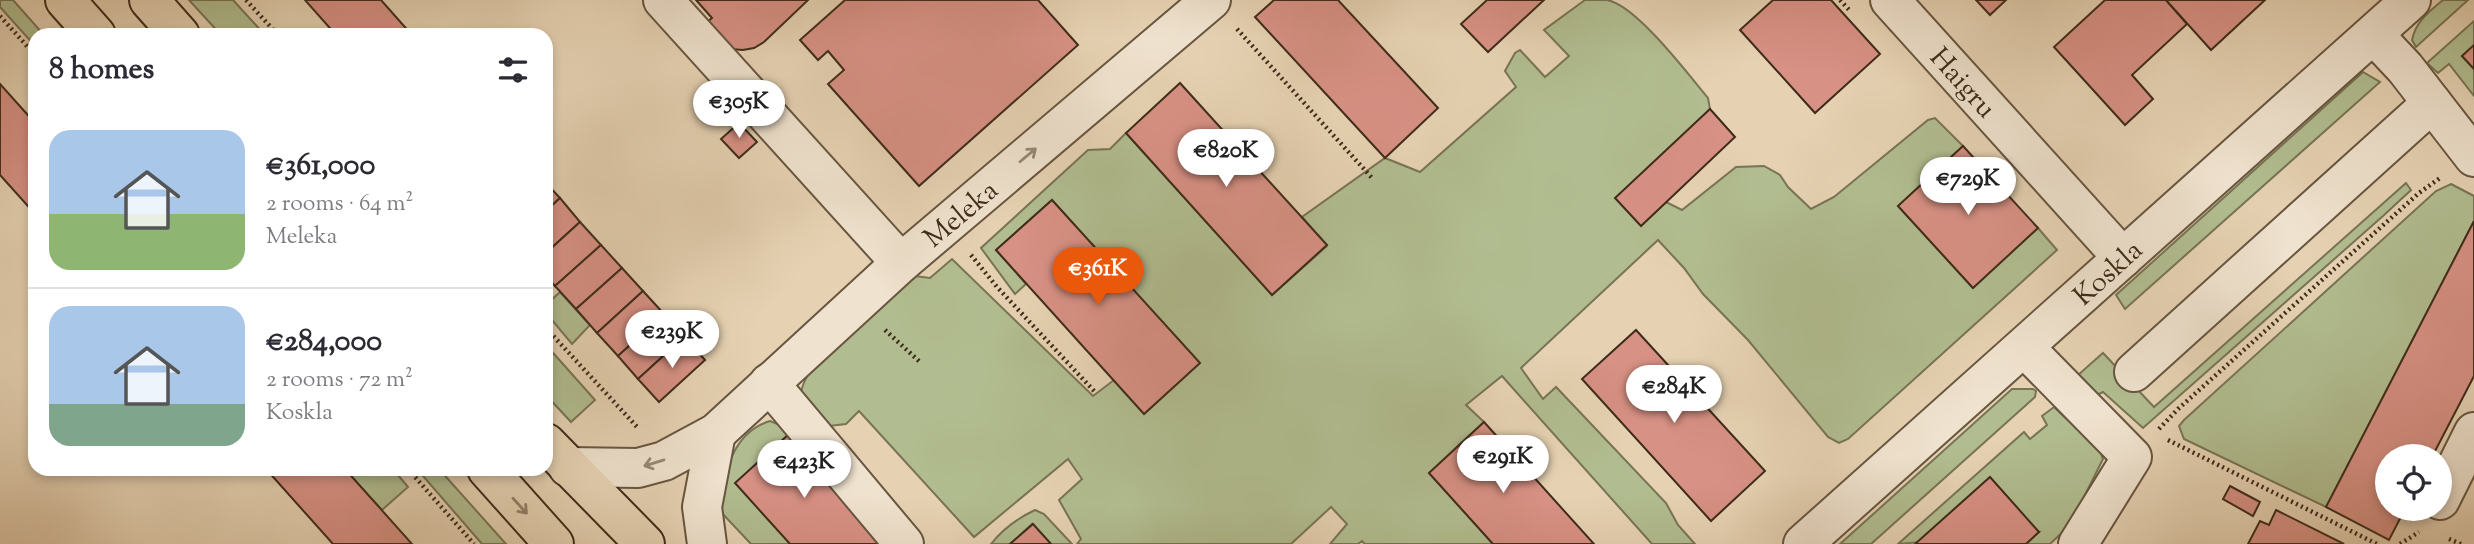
<!DOCTYPE html>
<meta charset="utf-8">
<style>
body{margin:0;font-family:"Sorts Mill Goudy",serif;background:#f2f2f3;color:#2b2b33;height:100vh;display:flex;flex-direction:column;font-size:26px;white-space:nowrap}
*{box-sizing:border-box;margin:0}
p{font-size:23px;color:#7c7c81}
.icon{flex:none;width:38px;height:38px;fill:none;stroke:currentColor;stroke-width:2;stroke-linecap:round;stroke-linejoin:round}
.map{position:relative;flex:1;overflow:hidden}
.drawer{position:absolute;left:28px;top:28px;width:525px;height:448px;display:flex;flex-direction:column;background:#fff;border-radius:21px;box-shadow:0 4px 10px #0003}
.drawer>*{flex:none}
.controls{position:absolute;left:2375px;top:444px;display:grid;gap:14px}
.controls a{display:grid;place-items:center;width:77px;height:77px;border-radius:50%;background:#fff;box-shadow:0 4px 10px #0003;font-size:35px}
.price{position:absolute;translate:-50% -60px;padding:0 16px;border-radius:24px;background:#fff;color:#222;font-size:23px;line-height:46px;filter:drop-shadow(0 2px 4px #0008)}
.price::after{content:'';position:absolute;left:50%;top:42px;width:21px;height:16px;margin-left:-10px;background:inherit;clip-path:polygon(0 0,100% 0,50% 100%)}
.price.selected{background:#ea580c;color:#fff}
ul{padding:0;list-style:none}
li{display:flex;align-items:center;gap:21px;height:175px;padding:0 21px}
li+li{border-top:2px solid #e1e1e2}
li span{display:grid;place-items:center;flex:none;width:196px;height:140px;border-radius:21px;color:#555}
li>.icon{margin-inline-start:auto}
span .icon{width:84px;height:84px;fill:#fffc;stroke-width:1}
li b{font-size:30px}
h2{display:flex;justify-content:space-between;align-items:center;height:84px;padding:0 21px;font-size:30px}
.map>svg:first-child{display:block}
</style>
<div class="map">
<svg width="2474" height="544" viewBox="0 0 2474 544">
<rect width="100%" height="100%" fill="#e6d2b3"/>
<filter id="stains"><feTurbulence type="fractalNoise" baseFrequency=".00286" numOctaves="4"/><feColorMatrix values="0 0 0 0 .2 0 0 0 0 .09 0 0 0 0 .02 0 0 0 .5 -.17"/></filter>
<radialGradient id="worn" r=".72"><stop offset=".6" stop-color="#630" stop-opacity="0"/><stop offset="1" stop-color="#630" stop-opacity=".3"/></radialGradient>
<g fill="#b1bd90" stroke="#787455" stroke-width="2">
<path d="M0 0H13L44 35H35V46L0 7Z"/>
<path d="M189 0H233L265 35H221Z"/>
<path d="M1585 0C1592 0 1600 0 1607 0 1636 5 1688 74 1708 98L1710 109 1641 225 1666 202 1682 210 1736 167 1764 166 1780 175 1788 187 1811 209 1834 197 1928 120 1935 118 1963 146 1898 206 1972 287 2038 228 2057 250 1848 439 1839 443 1828 437 1748 340 1703 294 1684 268 1658 240 1521 368 1543 399 1556 387 1666 503 1678 525 1695 544H1652L1502 376 1466 405 1484 422 1429 473 1493 544H1365L1362 541 1358 544H1330L1347 524 1331 507 1291 544H1077L1081 539 1059 500 1082 479 1068 459 974 537 859 411 846 424 820 427C803 402 792 399 811 370L915 276 930 278 952 259 1093 396 1114 380 1145 413 1199 364 1052 200 996 250 1026 284 1015 294 981 248 1088 150 1110 149 1126 133 1272 295 1327 246 1302 217 1385 158 1420 172 1516 87 1505 71 1515 53 1520 50 1545 77 1569 56 1544 30Z"/>
<path d="M2443 0H2468L2416 47 2412 40C2416 21 2429 12 2443 0Z"/>
<path d="M2474 21V45L2462 56 2474 69V96L2449 64 2438 73 2427 63Z"/>
<path d="M2363 72 2380 82 2125 309 2116 295Z"/>
<path d="M2406 183 2411 190 2383 216 2143 428 2103 392 2095 396 2078 375 2103 353 2154 407Z"/>
<path d="M2451 184 2474 196V221L2326 507 2184 439 2179 426 2184 420 2436 191Z"/>
<path d="M560 292 590 325 572 344 546 313V305Z"/>
<path d="M546 345 595 400 571 422 546 395Z"/>
<path d="M2012 389H2033L2036 391 2035 397 1871 544H1840Z"/>
<path d="M2054 407 2100 451 2103 459 2070 525 2050 544H2026L2039 532 1898 544 2024 432 2030 439 2047 425 2042 416Z"/>
<path d="M770 421 780 425 789 434 790 544H751L718 509C725 474 731 433 770 421Z"/>
<path d="M355 469H393L408 487 382 510 349 474Z"/>
<path d="M417 469H439L506 544H482Z"/>
<path d="M1035 510 1044 514 1072 544H1051L1032 524 1010 544H991C1003 529 1018 518 1035 510Z"/>
</g>
<g fill="#d89185" stroke="#3e2c1a" stroke-width="2">
<path d="M305 0H381L412 35H336Z"/>
<path d="M696 0H808L764 42 754 48 743 50 731 49 704 25 712 18Z"/>
<path d="M845 0H1038L1078 45 919 186 828 84 844 70 828 51 818 60 800 40Z"/>
<path d="M1274 0H1338L1438 108 1385 158 1255 17Z"/>
<path d="M1487 0H1544L1488 52 1461 24Z"/>
<path d="M1773 0H1831L1880 54 1815 113 1740 30Z"/>
<path d="M1976 0H2006L1990 15Z"/>
<path d="M2105 0H2166L2187 24 2132 75 2153 99 2125 125 2054 47Z"/>
<path d="M2166 0H2265L2211 50Z"/>
<path d="M2474 45V69L2462 56Z"/>
<path d="M1180 83 1327 245 1272 295 1126 133Z"/>
<path d="M0 84 35 123V214L0 175Z"/>
<path d="M1710 109 1735 137 1641 226 1615 198Z"/>
<path d="M739 123 757 142 739 158 721 139Z"/>
<path d="M1963 146 2038 228 1973 288 1898 206Z"/>
<path d="M546 183 560 198 546 211Z"/>
<path d="M560 198 580 222 546 253V211Z"/>
<path d="M1052 200 1200 363 1144 414 996 250Z"/>
<path d="M2474 221V376L2432 457H2387V509H2405L2389 540 2326 507Z"/>
<path d="M580 222 601 245 555 286 546 276V253Z"/>
<path d="M601 245 622 268 576 309 555 286Z"/>
<path d="M622 268 643 291 597 333 576 309Z"/>
<path d="M643 291 664 314 618 356 597 333Z"/>
<path d="M664 314 684 337 638 379 618 356Z"/>
<path d="M1636 330 1765 471 1711 521 1582 379Z"/>
<path d="M684 337 705 360 659 402 638 379Z"/>
<path d="M1484 422 1594 544H1493L1429 473Z"/>
<path d="M789 434 888 544H790L735 483Z"/>
<path d="M266 469H345L412 544H333Z"/>
<path d="M1990 477 2039 532 2026 544H1915Z"/>
<path d="M2230 486 2260 502 2253 516 2223 499Z"/>
<path d="M2276 510 2344 544H2248L2260 521 2269 525Z"/>
<path d="M1033 524 1051 544H1010Z"/>
</g>
<g fill="none" stroke-linecap="round" stroke-linejoin="round">
<defs>
<g id="minor">
<path d="M663 0 901 263"/>
<path d="M1890 0 2123 258"/>
<path d="M2374 35 2405 68 2474 157"/>
<path d="M2024 347 2132 457 2078 544"/>
<path d="M2134 372 2432 103"/>
<path d="M769 383 904 544"/>
<path d="M568 467 638 468 664 461 716 433 901 263 1211 0"/>
<path d="M2440 500 2474 432"/>
<path d="M707 544 702 507 716 433"/>
<path d="M1803 544 2411 0"/>
</g>
<g id="major">
<path d="M65 0 96 35"/>
<path d="M149 0 180 35"/>
<path d="M546 443 645 544"/>
<path d="M487 469 554 544"/>
</g>
</defs>
<use href="#minor" stroke="#685640" stroke-width="42"/>
<use href="#major" stroke="#3e2c1a" stroke-width="42"/>
<g stroke="#3e2c1a" stroke-width="4.5" stroke-dasharray="2 3.5" stroke-linecap="butt">
<path d="M246 0 278 35"/>
<path d="M1840 0 1851 12"/>
<path d="M0 16 35 55"/>
<path d="M1237 29 1373 179"/>
<path d="M971 255 997 287 1095 392"/>
<path d="M546 328 638 428"/>
<path d="M885 330 920 362"/>
<path d="M2159 429 2178 409 2419 193 2440 178"/>
<path d="M2168 440 2377 544"/>
<path d="M408 469 474 544"/>
<path d="M2449 539 2461 544"/>
<path d="M2400 544 2419 532"/>
</g>
<use href="#minor" stroke="#efe2ce" stroke-width="38"/>
<use href="#major" stroke="#e6d2b3" stroke-width="38"/>
</g>
<defs><path id="oneway-shaft" d="M-6 0H5M1.5-3L5.5 0L1.5 3" fill="none" stroke-width="1.6" stroke-linecap="round" stroke-linejoin="round" transform="scale(1.75)"/></defs>
<g stroke="#968774">
<use href="#oneway-shaft" transform="translate(1028 155) rotate(-40)"/>
<use href="#oneway-shaft" transform="translate(654 463) rotate(163)"/>
</g>
<use stroke="#927f66" href="#oneway-shaft" transform="translate(520 506) rotate(48)"/>
<g text-anchor="middle" stroke-width="5" stroke-linejoin="round" paint-order="stroke">
<g font-size="28" fill="#3e2c1a" stroke="#efe2ce">
<text transform="translate(1964 82) rotate(48)" y="10">Haigru</text>
<text transform="translate(960 213) rotate(-40)" y="10">Meleka</text>
<text transform="translate(2107 272) rotate(-42)" y="10">Koskla</text>
</g>
</g>
<rect width="100%" height="100%" filter="url(#stains)"/>
<rect width="100%" height="100%" fill="url(#worn)"/>
</svg>
<div class="controls">
<a><svg class="icon" aria-label="locate" viewBox="0 0 24 24"><circle cx="12" cy="12" r="6"/><path d="M12 2v4M12 18v4M2 12h4M18 12h4"/></svg></a>
</div>
<b class="price" style="left:739px;top:140px">€305K</b>
<b class="price" style="left:1226px;top:189px">€820K</b>
<b class="price" style="left:1968px;top:217px">€729K</b>
<b class="price selected" style="left:1098px;top:307px">€361K</b>
<b class="price" style="left:672px;top:370px">€239K</b>
<b class="price" style="left:1674px;top:425px">€284K</b>
<b class="price" style="left:1503px;top:495px">€291K</b>
<b class="price" style="left:804px;top:500px">€423K</b>
<section class="drawer">
<h2>8 homes<svg class="icon" aria-label="filters" viewBox="0 0 24 24"><path d="M4 7h16M4 17h16"/><circle cx="9" cy="7" r="2"/><circle cx="15" cy="17" r="2"/></svg></h2>
<ul>
<li><span style="background:linear-gradient(#a9c7e8 60%,#8fb573 0)"><svg class="icon" aria-label="home" viewBox="0 0 24 24"><path d="M3 11l9-7 9 7M6 9v11h12V9"/></svg></span><div><b>€361,000</b><p>2 rooms · 64 m²</p><p>Meleka</p></div></li>
<li><span style="background:linear-gradient(#a9c7e8 70%,#7fa58c 0)"><svg class="icon" aria-label="home" viewBox="0 0 24 24"><path d="M3 11l9-7 9 7M6 9v11h12V9"/></svg></span><div><b>€284,000</b><p>2 rooms · 72 m²</p><p>Koskla</p></div></li>
</ul>
</section>
</div>
